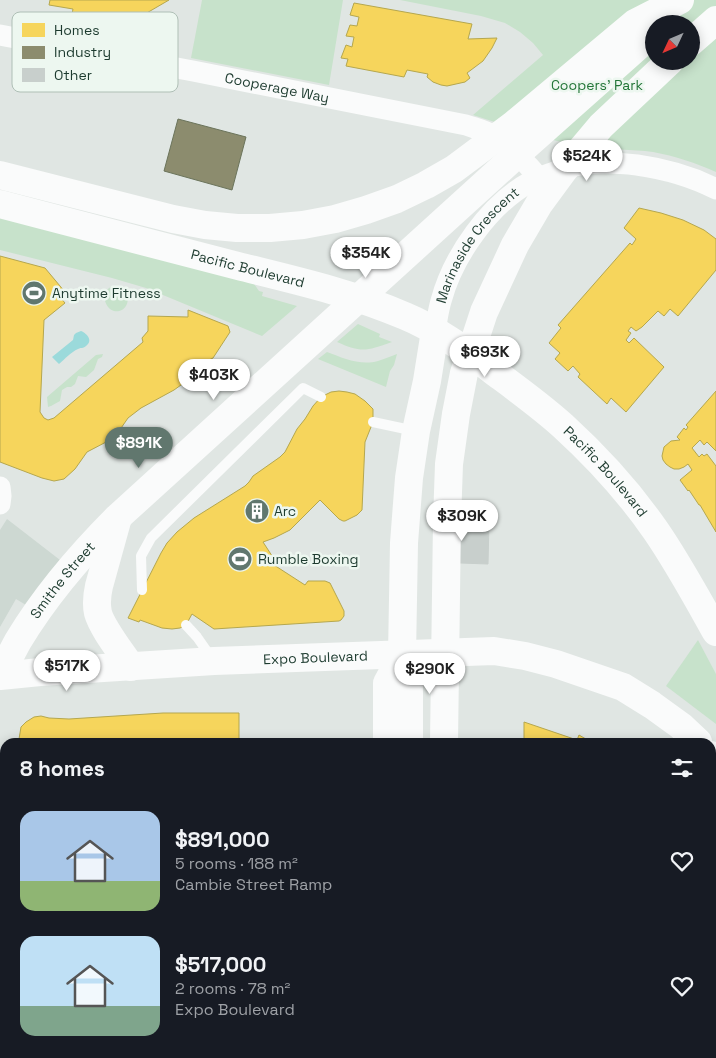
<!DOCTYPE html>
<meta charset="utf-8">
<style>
body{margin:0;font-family:"Space Grotesk",sans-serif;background:#242831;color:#f1f3f6;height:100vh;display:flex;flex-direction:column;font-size:19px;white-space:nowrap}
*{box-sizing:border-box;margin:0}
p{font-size:16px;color:#9ea1a6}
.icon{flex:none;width:28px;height:28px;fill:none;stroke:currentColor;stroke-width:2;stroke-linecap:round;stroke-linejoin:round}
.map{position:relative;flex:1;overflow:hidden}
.drawer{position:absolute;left:0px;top:738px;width:716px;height:321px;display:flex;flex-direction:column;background:#171b24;border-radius:15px 15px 0 0;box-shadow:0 2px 12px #0003}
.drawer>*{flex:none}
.needle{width:32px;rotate:226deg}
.controls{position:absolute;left:645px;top:15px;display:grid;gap:10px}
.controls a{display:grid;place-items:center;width:55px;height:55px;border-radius:50%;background:#171b24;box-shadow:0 2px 12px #0003;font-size:25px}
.price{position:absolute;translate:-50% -42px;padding:0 11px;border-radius:18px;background:#fff;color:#222;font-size:16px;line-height:32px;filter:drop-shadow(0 1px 2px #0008)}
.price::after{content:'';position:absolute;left:50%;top:30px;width:15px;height:11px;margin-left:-8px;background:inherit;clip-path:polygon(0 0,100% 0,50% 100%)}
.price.active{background:#61776e;color:#fff}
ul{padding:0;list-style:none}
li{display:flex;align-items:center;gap:15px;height:125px;padding:0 20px}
li span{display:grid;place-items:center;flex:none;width:140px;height:100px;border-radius:15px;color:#555}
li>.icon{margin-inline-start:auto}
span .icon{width:60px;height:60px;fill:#fffc;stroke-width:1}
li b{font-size:21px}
h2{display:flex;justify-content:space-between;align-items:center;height:60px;padding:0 20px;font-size:21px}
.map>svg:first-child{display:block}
</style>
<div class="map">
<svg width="716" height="1058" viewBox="0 0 716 1058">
<rect width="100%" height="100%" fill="#e0e6e3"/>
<path fill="#cdd8d2" d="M7 519 60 560 26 605 16 599 0 627V530Z"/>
<g fill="#c7e2cb" fill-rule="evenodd">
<path d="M202 0H343L329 85 191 58Z"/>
<path d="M400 0H716V172C696 163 675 156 653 152 632 149 610 150 588 147 548 141 511 127 473 115L543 55 533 43 520 32 505 23 481 16ZM654 24H691V61H654Z"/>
<path d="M0 216 252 281 259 291 263 292 262 296 297 306 262 336 146 288 112 278 0 250Z"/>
<path d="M112 286H121L128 291 126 293C134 310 111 320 105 301L107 293 105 291Z"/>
<path d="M358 324 380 334 379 337 392 342C366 351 362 353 337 342Z"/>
<path d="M327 352C343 358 360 366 378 361 385 359 391 356 397 354L394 365 390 371 386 387 318 359Z"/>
<path d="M103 354 102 357 98 359 94 370 86 377 78 376 75 384 71 387H67L62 390 60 401 51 406 48 407 47 397 96 355Z"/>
<path d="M698 640 716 674V724L666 686Z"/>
</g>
<path fill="#9bdadb" d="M81 331C88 334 93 341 86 346 82 349 82 347 78 349 71 352 65 359 59 364L52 357 73 340 74 335 76 333Z"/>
<g fill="#f6d55c" stroke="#b5a74e">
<path d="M50 0H169L133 21V27L99 17 72 14 73 9 49 5Z"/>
<path d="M354 3 472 24 468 39 497 38 492 48 483 61 467 73 470 78 465 82 447 86 441 85 433 82 427 77 428 74 407 70 404 77 346 66 348 59 341 58 346 45 352 47 354 37 346 36 350 25 357 26 359 17 350 15Z"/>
<path d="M639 208 661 213 683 220 704 230 716 239V270L678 316 670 309 664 316 658 311 642 327 636 331 631 327 628 331 631 333 626 340 629 343 634 338 664 367 626 412 611 398 607 404 578 377 580 374 573 366 568 371 555 359 560 353 549 343 561 328 558 325 630 243 632 245 636 239 624 228Z"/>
<path d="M0 256 45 268 65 292 59 296 65 303 44 320 40 412 44 418 48 420 54 418 143 342 142 338 148 331V316L188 317V310L228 326 230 332 213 358 207 361 195 375 174 390 141 408 128 418 119 431 108 441 87 452 75 469 64 479 54 481 42 478 0 462Z"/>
<path d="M339 391 347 392 355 394 365 401 373 409V422L365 442 362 510 357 515 345 521H343L339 519 320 500 290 530 274 538 263 542 276 562 274 565 305 585 308 581H325L330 583 344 611V616L341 620 339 621 214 629 192 614 186 625 180 628 172 629 162 628 140 620 139 622 128 618 161 553 167 543 177 532 194 518 245 486 249 482 253 476 280 457 285 452 297 429 305 419 313 406 321 397 331 392Z"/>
<path d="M716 391V451L707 442 704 445 700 440 692 448 699 457 702 454 704 456 707 454 716 466V532L700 505H699L689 490 688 491 680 480 692 470 688 464 684 467 679 469H674L670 467 666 464 663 460 662 456 664 447 671 441 680 440 677 437 684 428 686 430 688 427 686 425Z"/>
<path d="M163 713H239V742H12L13 739H19L21 727 26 722 34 717 41 716 49 718 69 719Z"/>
<path d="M524 722 577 740 579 735 591 742H524Z"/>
<path d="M5 764V943H0V779Z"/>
<path d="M716 860V889L711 899V863Z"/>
<path d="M1 1025H5V1054H193L192 1058 15 1056V1058H0Z"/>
<path d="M711 1027 716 1029V1058H473V1054H711Z"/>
<rect x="228" y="1054" width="160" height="4"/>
</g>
<path fill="#8c8c6e" stroke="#6b745b" d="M178 119 246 137 232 190 164 171Z"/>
<path fill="#c8cfcc" stroke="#c8cfcc" d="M435 520 489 522 488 564 434 562Z"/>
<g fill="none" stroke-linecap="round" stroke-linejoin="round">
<g stroke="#fafbfb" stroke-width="10">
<path d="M373 422 415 431"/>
<path d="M142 590 141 556 151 538 303 388 321 397"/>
<path d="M186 625 197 637 211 657"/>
</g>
<g stroke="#fafbfb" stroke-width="21">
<path id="s1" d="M0 35 193 71 466 125C474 128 484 130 492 135 511 146 525 161 539 178"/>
<path id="s2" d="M435 331C437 321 438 311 441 301 453 256 489 205 530 182 537 178 546 175 554 172 565 168 576 165 587 164 604 162 620 163 637 165 665 169 691 176 716 189"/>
<path d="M0 487 1 496 0 504"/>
</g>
<g stroke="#fafbfb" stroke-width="28">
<path d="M691 42 716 20"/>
<path d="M0 175 173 219 205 225 237 228H270L303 225 335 219 366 210 397 199 426 185 454 169 513 125 635 23 680 0"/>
<path id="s3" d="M0 204C79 225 158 245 238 266 294 280 352 293 405 316 439 330 469 353 497 374 520 391 542 407 563 426 597 457 629 492 656 531 678 563 697 598 716 632"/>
<path d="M117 521 99 586C97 595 96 604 98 613 102 628 122 653 131 667"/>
<path id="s4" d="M0 675C6 664 12 652 18 641 45 596 81 554 118 517L525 147 654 32"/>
<path id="s5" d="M0 676 40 672 214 661 494 651 525 656 556 664 623 687 652 705 681 726 698 742"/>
<path d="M387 742V683L402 655"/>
<path d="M409 742V682L402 655 404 543 409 478 416 431 427 381 435 331"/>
<path d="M444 742 447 521 449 464 456 414 464 373 484 312 515 245 539 204 564 170 601 126 670 61"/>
<path d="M711 755 716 760"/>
<path d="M0 981H5"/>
<path d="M430 1054V1058"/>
</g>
</g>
<defs>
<symbol id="stadium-disc" viewBox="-11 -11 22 22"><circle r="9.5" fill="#61776e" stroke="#edf7f0"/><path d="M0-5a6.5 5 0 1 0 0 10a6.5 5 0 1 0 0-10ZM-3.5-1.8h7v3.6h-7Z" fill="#fff"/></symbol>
<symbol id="building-disc" viewBox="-11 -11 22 22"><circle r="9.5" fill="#61776e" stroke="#edf7f0"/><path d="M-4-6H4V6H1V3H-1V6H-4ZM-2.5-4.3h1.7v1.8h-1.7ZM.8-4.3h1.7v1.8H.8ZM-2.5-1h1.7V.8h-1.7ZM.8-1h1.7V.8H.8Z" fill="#fff"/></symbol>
</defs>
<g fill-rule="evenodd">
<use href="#stadium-disc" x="20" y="279" width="28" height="28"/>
<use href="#building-disc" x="243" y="497" width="28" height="28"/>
<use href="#stadium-disc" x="226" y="545" width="28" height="28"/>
</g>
<g text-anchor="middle" stroke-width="5" stroke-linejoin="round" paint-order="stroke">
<g font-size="14" fill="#237638" stroke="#edf7f0">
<text x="597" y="90">Coopers' Park</text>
</g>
<g font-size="14" fill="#1d3b2f" stroke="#edf7f0">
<text dy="5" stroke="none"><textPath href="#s1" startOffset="282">Cooperage Way</textPath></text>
<text dy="5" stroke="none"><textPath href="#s2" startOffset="98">Marinaside Crescent</textPath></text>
<text dy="5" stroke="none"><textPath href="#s3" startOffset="256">Pacific Boulevard</textPath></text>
<text dy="5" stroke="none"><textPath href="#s3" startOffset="676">Pacific Boulevard</textPath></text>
<text dy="5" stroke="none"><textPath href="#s4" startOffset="114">Smithe Street</textPath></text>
<text dy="5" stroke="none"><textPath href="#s5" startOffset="316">Expo Boulevard</textPath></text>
</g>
<g font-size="14" fill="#1d3b2f" stroke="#edf7f0" text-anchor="start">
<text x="52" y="298">Anytime Fitness</text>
<text x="274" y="516">Arc</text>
<text x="258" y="564">Rumble Boxing</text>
</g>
</g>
<rect x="12" y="12" width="166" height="80" rx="8" fill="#edf7f0" stroke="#afbfb6" stroke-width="1"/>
<rect x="22" y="23" width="23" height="14" fill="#f6d55c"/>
<rect x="22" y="46" width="23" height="13" fill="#8c8c6e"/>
<rect x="22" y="68" width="23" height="14" fill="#c8cfcc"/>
<g font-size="14" fill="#1d3b2f">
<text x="54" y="35">Homes</text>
<text x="54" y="57">Industry</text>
<text x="54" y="80">Other</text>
</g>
</svg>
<div class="controls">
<a><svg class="needle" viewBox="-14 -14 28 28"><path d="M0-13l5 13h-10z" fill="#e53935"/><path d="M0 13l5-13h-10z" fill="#9ea1a6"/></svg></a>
</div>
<b class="price" style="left:587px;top:182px">$524K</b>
<b class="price" style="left:366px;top:279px">$354K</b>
<b class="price" style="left:485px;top:378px">$693K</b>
<b class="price" style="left:214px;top:401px">$403K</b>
<b class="price active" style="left:139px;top:469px">$891K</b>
<b class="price" style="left:462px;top:542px">$309K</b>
<b class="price" style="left:67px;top:692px">$517K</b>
<b class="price" style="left:430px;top:695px">$290K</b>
<section class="drawer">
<h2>8 homes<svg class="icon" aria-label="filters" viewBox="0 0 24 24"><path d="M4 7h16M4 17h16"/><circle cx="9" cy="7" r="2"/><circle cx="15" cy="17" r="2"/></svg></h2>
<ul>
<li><span style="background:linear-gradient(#a9c7e8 70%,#8fb573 0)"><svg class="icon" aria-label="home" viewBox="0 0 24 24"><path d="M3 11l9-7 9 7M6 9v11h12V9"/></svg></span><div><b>$891,000</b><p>5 rooms · 188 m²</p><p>Cambie Street Ramp</p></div><svg class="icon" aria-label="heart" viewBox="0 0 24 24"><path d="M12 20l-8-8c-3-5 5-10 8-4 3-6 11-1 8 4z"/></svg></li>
<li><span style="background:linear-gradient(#bfe0f5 70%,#7fa58c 0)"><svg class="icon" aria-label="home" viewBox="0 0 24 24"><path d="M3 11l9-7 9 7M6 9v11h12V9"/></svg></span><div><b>$517,000</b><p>2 rooms · 78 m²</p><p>Expo Boulevard</p></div><svg class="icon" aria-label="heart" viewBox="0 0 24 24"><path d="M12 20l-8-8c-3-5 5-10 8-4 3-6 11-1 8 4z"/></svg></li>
</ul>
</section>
</div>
